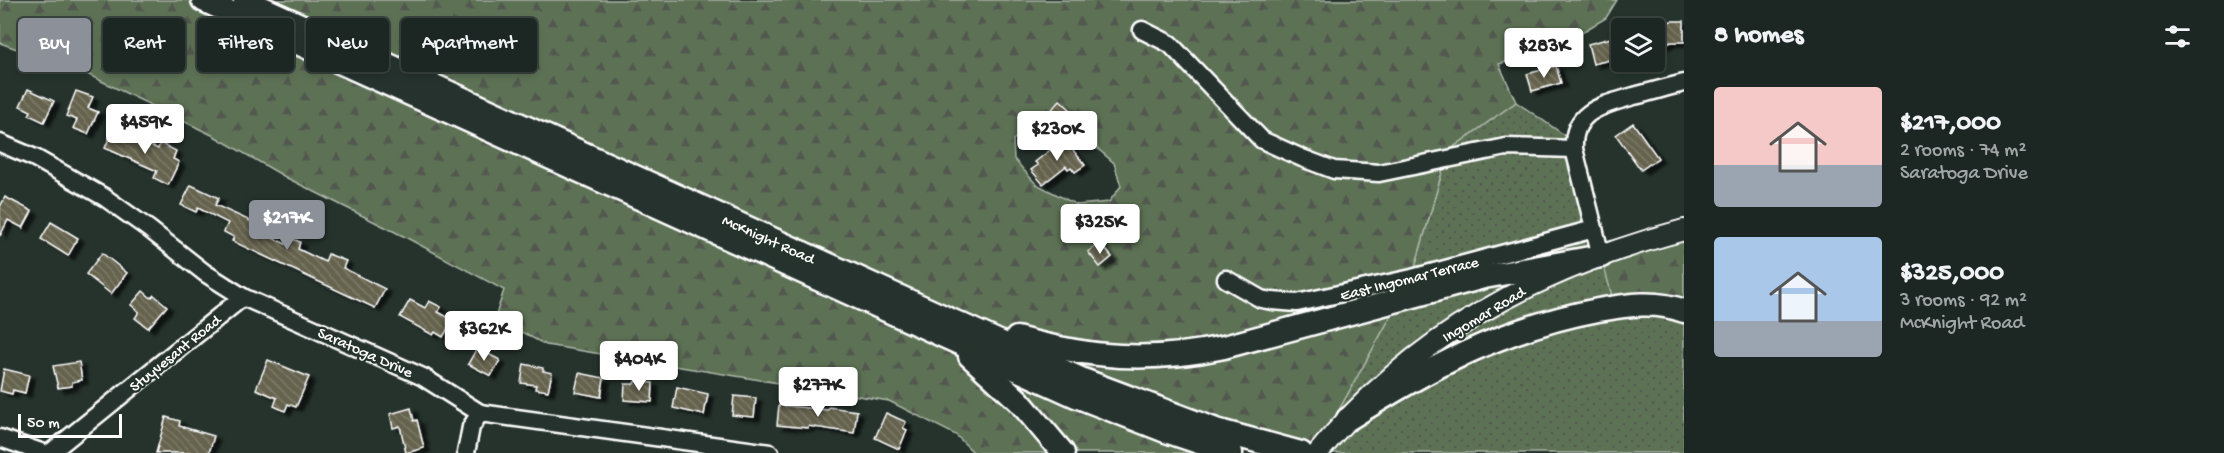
<!DOCTYPE html>
<meta charset="utf-8">
<style>
body{margin:0;font-family:"Gochi Hand",sans-serif;background:#252e2a;color:#f1f3f6;height:100vh;display:flex;flex-direction:column;font-size:22px;white-space:nowrap}
*{box-sizing:border-box;margin:0}
p{font-size:20px;color:#a0a5a5}
.icon{flex:none;width:33px;height:33px;fill:none;stroke:currentColor;stroke-width:2;stroke-linecap:round;stroke-linejoin:round}
.map{position:relative;flex:1;overflow:hidden}
.sheet{display:flex;flex-direction:column;background:#1c2622;width:540px}
.sheet>*{flex:none}
.top-card{position:absolute;left:18px;top:18px;width:570px;height:54px;display:flex;gap:12px}
.fabs{position:absolute;left:1611px;top:18px;display:grid;gap:12px}
.fabs a{display:grid;place-items:center;width:54px;height:54px;border-radius:6px;background:#1c2622;box-shadow:0 3px 9px #0003,0 0 0 2px #3a4340;font-size:30px}
.scale{position:absolute;left:18px;bottom:15px;width:104px;box-sizing:border-box;padding-left:6px;border:3px solid #fff;border-top:0;font-size:16px;line-height:21px;white-space:nowrap;color:#fff;-webkit-text-stroke:4px #26332d;paint-order:stroke}
.price{position:absolute;translate:-50% -51px;padding:0 14px;border-radius:6px;background:#fff;color:#222;font-size:20px;line-height:39px;filter:drop-shadow(0 2px 3px #0008)}
.price::after{content:'';position:absolute;left:50%;top:36px;width:18px;height:14px;margin-left:-9px;background:inherit;clip-path:polygon(0 0,100% 0,50% 100%)}
.price.active{background:#8c9099;color:#fff}
ul{padding:0;list-style:none}
li{display:flex;align-items:center;gap:18px;height:150px;padding:0 30px}
li span{display:grid;place-items:center;flex:none;width:168px;height:120px;border-radius:6px;color:#555}
li>.icon{margin-inline-start:auto}
span .icon{width:72px;height:72px;fill:#fffc;stroke-width:1}
li b{font-size:26px}
h2{display:flex;justify-content:space-between;align-items:center;height:72px;padding:0 30px;font-size:26px}
.pill{padding:0 21px;border-radius:6px;background:#1c2622;box-shadow:0 3px 9px #0003,0 0 0 2px #3a4340;font-size:21px;line-height:54px}
.pill.active{background:#8c9099;color:#fff}
main{display:flex;flex:1;min-height:0}
.map>svg:first-child{display:block}
</style>
<main>
<div class="map">
<svg width="1684" height="453" viewBox="0 0 1684 453">
<defs>
<pattern id="grass-dots" width="8" height="8" patternUnits="userSpaceOnUse" patternTransform="scale(1.5)"><rect width="8" height="8" fill="#5d7255"/><path d="M2 2h.1M6 6h.1" fill="none" stroke="#52594f" stroke-width="1.8" stroke-linecap="round"/></pattern>
<pattern id="forest-firs" width="22" height="20" patternUnits="userSpaceOnUse" patternTransform="scale(1.5)"><rect width="22" height="20" fill="#5d7255"/><path d="M5 1l3.5 6h-7zM16 11l3.5 6h-7z" fill="#52594f"/></pattern>
<pattern id="building-back-hatch" width="6" height="6" patternUnits="userSpaceOnUse" patternTransform="scale(1.5)"><rect width="6" height="6" fill="#65624e"/><path d="M-1 5l2 2M0 0l6 6M5-1l2 2" fill="none" stroke="#7c7a69"/></pattern>
<filter id="shadow"><feDropShadow dx="6" dy="4" stdDeviation="1.5" flood-color="#0009"/></filter>
</defs>
<rect width="100%" height="100%" fill="#26332d"/>
<filter id="ink" filterUnits="userSpaceOnUse"><feTurbulence type="fractalNoise" baseFrequency=".0167" numOctaves="2"/><feDisplacementMap in="SourceGraphic" scale="12" xChannelSelector="R" yChannelSelector="G"/><feConvolveMatrix kernelMatrix="1 2 1 2 8 2 1 2 1" color-interpolation-filters="sRGB"/></filter>
<g filter="url(#ink)">
<path fill="url(#grass-dots)" stroke="#aeb8aa" stroke-width="1.5" d="M1516 102 1573 141 1615 307 1684 311V453H1315L1412 278 1448 151Z"/>
<g fill="url(#forest-firs)" stroke="#aeb8aa" stroke-width="1.5" fill-rule="evenodd">
<path d="M0 0H203L1231 453H974L956 435 889 401 546 345 495 318 504 290 407 238 287 178 214 136 87 74 0 43Z"/>
<path d="M245 0H1617L1606 18 1555 48 1499 64 1516 102 1448 151 1412 278 1315 453 1216 430ZM1043 115 1082 135 1114 163 1121 186 1109 202 1077 205 1036 184 1014 159 1013 140Z"/>
<path d="M1684 230V311L1615 307 1601 256Z"/>
</g>
<g fill="url(#building-back-hatch)" stroke="#fff" stroke-width="1.5" filter="url(#shadow)">
<path d="M1672 21H1684V42H1672L1654 47V25Z"/>
<path d="M1622 35V57L1593 64 1588 44Z"/>
<path d="M1556 66 1561 83 1532 91 1527 74Z"/>
<path d="M28 89 54 101 44 122 29 115 31 111 20 106Z"/>
<path d="M76 91 93 97 88 108 98 112 88 134 73 128 77 120 66 116Z"/>
<path d="M1060 100 1073 112 1061 125 1048 114Z"/>
<path d="M1633 123 1658 158 1641 170 1616 135Z"/>
<path d="M113 129 158 149 160 143 176 151 173 159 179 162 168 185 154 178 157 171 105 148Z"/>
<path d="M1064 139 1085 165 1075 172 1071 167 1068 169 1066 166 1043 184 1031 170 1038 165 1035 162Z"/>
<path d="M191 185 219 198 215 205 257 224 254 230 286 244 289 237 300 242 298 249 325 262 328 254 346 261 343 268 385 289 375 308 232 241 234 237 224 232 228 223 198 208 196 212 181 205Z"/>
<path d="M5 197 32 211 23 228 8 220 0 236V207Z"/>
<path d="M51 222 78 238 68 256 41 239Z"/>
<path d="M1100 243 1112 257 1100 267 1088 252Z"/>
<path d="M102 253 127 273 111 294 86 274Z"/>
<path d="M143 291 151 298 154 295 167 306 148 328 135 318 139 312 131 305Z"/>
<path d="M410 300 425 308 429 301 441 307 438 312 453 320 443 337 435 332 433 335 400 317Z"/>
<path d="M477 348 500 360 491 376 468 364Z"/>
<path d="M268 360 309 377 296 407 288 404 285 411 274 406 277 398 256 389Z"/>
<path d="M79 362 82 380 72 382V386L58 388 53 366Z"/>
<path d="M524 364 543 368V371L552 373 548 391 535 389 536 385 521 383Z"/>
<path d="M4 369 29 375 25 393 13 390 12 394 0 391Z"/>
<path d="M579 373 604 378 601 397 575 392Z"/>
<path d="M635 381 653 383 652 402 624 400 625 384H634Z"/>
<path d="M677 387 708 394 704 415 673 408Z"/>
<path d="M734 396 756 398 754 417 732 415Z"/>
<path d="M779 405 828 410 829 407 857 411 854 433 808 426V428L777 425Z"/>
<path d="M411 408 414 421 417 420 424 448 406 453 400 426 393 428 390 414Z"/>
<path d="M886 413 906 422 903 428 907 430 899 449 875 438Z"/>
<path d="M166 417 180 421 179 426 214 436 209 453H156Z"/>
</g>
<g fill="none" stroke-linecap="round" stroke-linejoin="round">
<defs>
<g id="minor">
<path d="M1142 30 1170 44 1262 140 1302 158 1334 170 1379 173 1506 147 1574 149"/>
<path d="M0 143 35 158 104 197 149 229 205 273 243 297 423 377 480 413 770 453"/>
<path d="M1601 256 1574 149C1572 110 1604 105 1634 96 1651 92 1667 87 1684 83"/>
<path d="M1226 279 1261 299 1272 301 1297 303 1412 278 1594 229"/>
<path d="M0 438 44 453"/>
<path d="M50 453 243 297"/>
<path d="M466 453 471 427 480 413"/>
</g>
<path id="major" d="M1318 453C1413 335 1540 268 1684 230"/>
<g id="highway">
<path d="M203 0 1076 396 1163 430 1231 453"/>
<path d="M245 0 1083 380 1216 430 1301 453"/>
<path d="M1017 338C1091 358 1149 363 1224 347L1484 277 1601 256"/>
<path d="M970 356 1019 401 1063 453"/>
<path d="M1348 419C1429 368 1502 328 1598 310 1627 305 1656 300 1684 311"/>
</g>
</defs>
<use href="#minor" stroke="#fff" stroke-width="21"/>
<use href="#major" stroke="#fff" stroke-width="24"/>
<use href="#highway" stroke="#fff" stroke-width="27"/>
<use href="#minor" stroke="#26332d" stroke-width="16"/>
<use href="#major" stroke="#26332d" stroke-width="20"/>
<use href="#highway" stroke="#26332d" stroke-width="22"/>
</g>
</g>
<g text-anchor="middle" stroke-width="4.5" stroke-linejoin="round" paint-order="stroke">
<g font-size="16" fill="#fff" stroke="#26332d">
<text transform="translate(769 238) rotate(24)" y="6">McKnight Road</text>
<text transform="translate(1409 277) rotate(-14)" y="6">East Ingomar Terrace</text>
<text transform="translate(1483 313) rotate(-31)" y="6">Ingomar Road</text>
<text transform="translate(366 351) rotate(24)" y="6">Saratoga Drive</text>
<text transform="translate(174 352) rotate(-39)" y="6">Stuyvesant Road</text>
</g>
</g>
</svg>
<div class="fabs">
<a><svg class="icon" aria-label="layers" viewBox="0 0 24 24"><path d="M12 4l9 5-9 5-9-5zM3 14l9 5 9-5"/></svg></a>
</div>
<div class="scale">50 m</div>
<b class="price" style="left:1544px;top:79px">$283K</b>
<b class="price" style="left:145px;top:155px">$459K</b>
<b class="price" style="left:1057px;top:162px">$230K</b>
<b class="price active" style="left:287px;top:251px">$217K</b>
<b class="price" style="left:1100px;top:255px">$325K</b>
<b class="price" style="left:484px;top:362px">$362K</b>
<b class="price" style="left:639px;top:392px">$404K</b>
<b class="price" style="left:818px;top:418px">$277K</b>
<div class="top-card">
<a class="pill active">Buy</a>
<a class="pill">Rent</a>
<a class="pill">Filters</a>
<a class="pill">New</a>
<a class="pill">Apartment</a>
</div>
</div>
<section class="sheet">
<h2>8 homes<svg class="icon" aria-label="filters" viewBox="0 0 24 24"><path d="M4 7h16M4 17h16"/><circle cx="9" cy="7" r="2"/><circle cx="15" cy="17" r="2"/></svg></h2>
<ul>
<li><span style="background:linear-gradient(#f6c9c9 65%,#9aa5b1 0)"><svg class="icon" aria-label="home" viewBox="0 0 24 24"><path d="M3 11l9-7 9 7M6 9v11h12V9"/></svg></span><div><b>$217,000</b><p>2 rooms · 74 m²</p><p>Saratoga Drive</p></div></li>
<li><span style="background:linear-gradient(#a9c7e8 70%,#9aa5b1 0)"><svg class="icon" aria-label="home" viewBox="0 0 24 24"><path d="M3 11l9-7 9 7M6 9v11h12V9"/></svg></span><div><b>$325,000</b><p>3 rooms · 92 m²</p><p>McKnight Road</p></div></li>
</ul>
</section>
</main>
